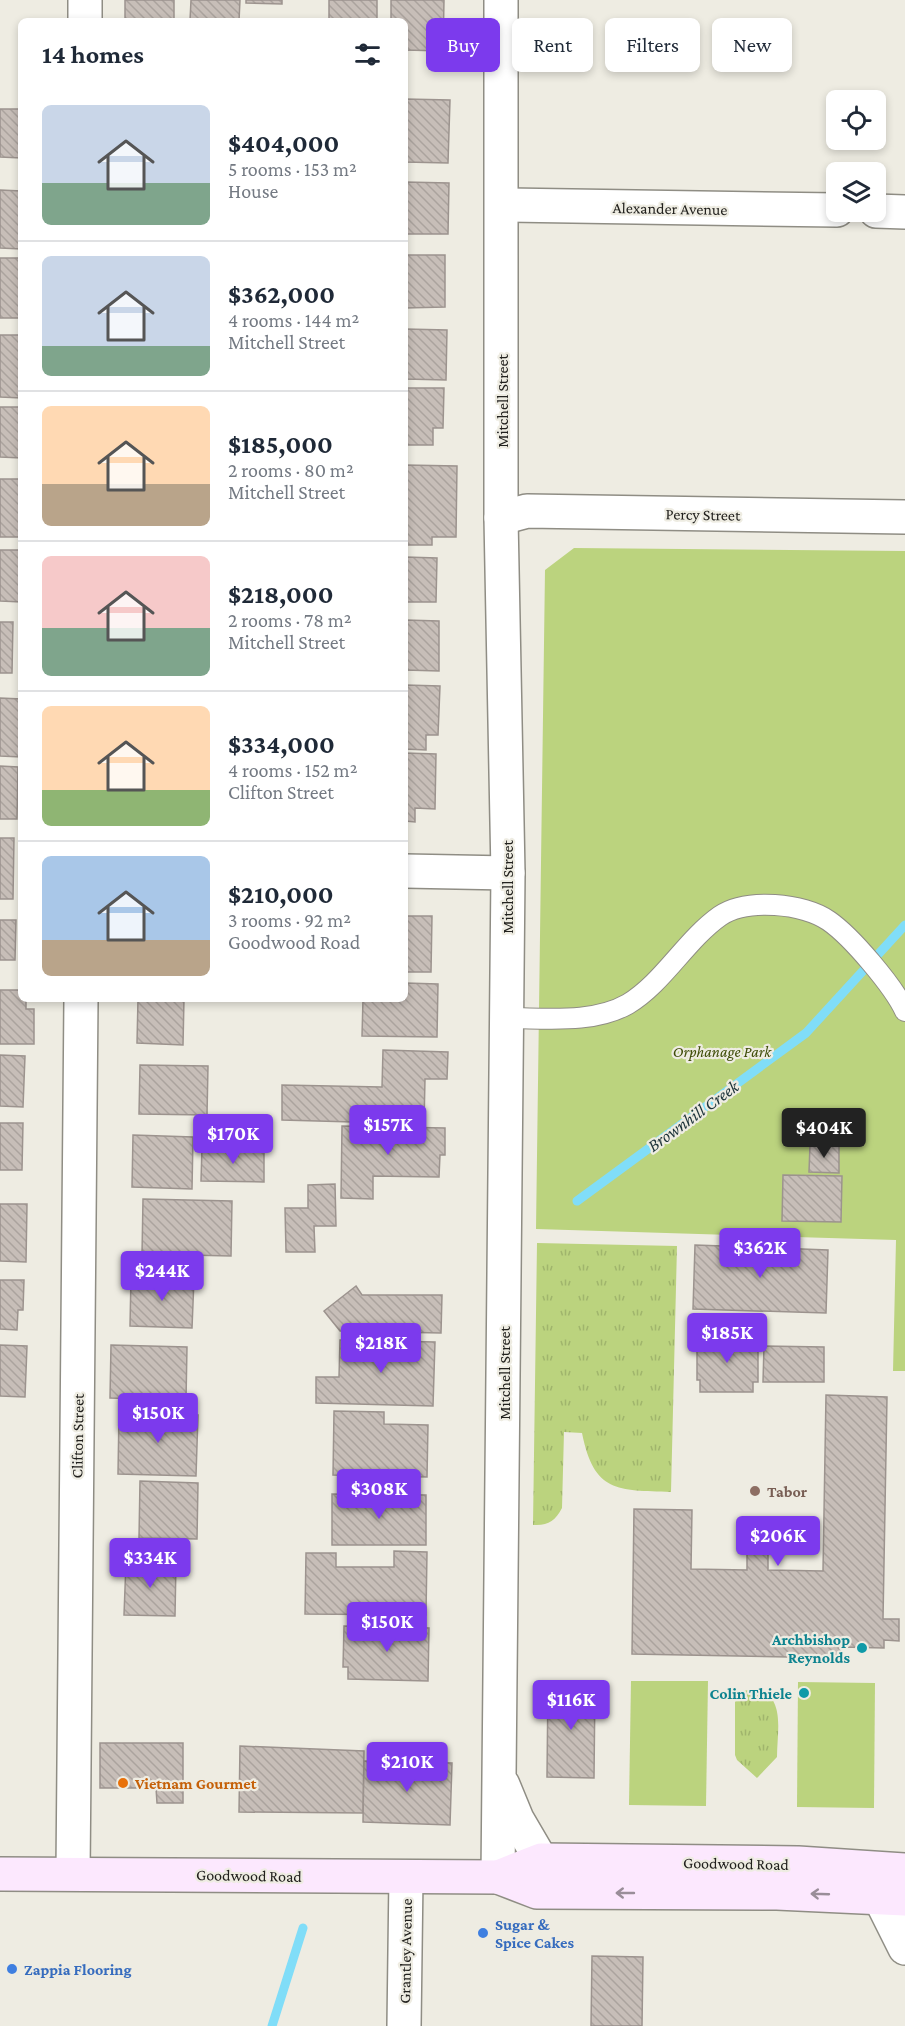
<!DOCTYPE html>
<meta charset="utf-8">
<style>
body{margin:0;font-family:"Crimson Pro",serif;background:#f2f2f3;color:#1f2937;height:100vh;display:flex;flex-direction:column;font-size:22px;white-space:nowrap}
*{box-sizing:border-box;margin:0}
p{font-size:20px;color:#747a83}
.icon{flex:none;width:33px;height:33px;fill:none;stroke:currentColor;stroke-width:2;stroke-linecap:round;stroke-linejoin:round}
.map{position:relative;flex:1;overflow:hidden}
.sheet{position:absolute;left:18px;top:18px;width:390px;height:984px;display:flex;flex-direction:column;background:#fff;border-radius:9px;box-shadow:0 3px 9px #0003}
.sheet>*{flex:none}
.guide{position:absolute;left:426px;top:18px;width:388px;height:54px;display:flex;gap:12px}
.fabs{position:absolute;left:826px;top:90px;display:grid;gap:12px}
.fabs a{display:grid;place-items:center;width:60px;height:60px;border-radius:9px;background:#fff;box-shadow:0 3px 9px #0003;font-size:30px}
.price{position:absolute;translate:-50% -51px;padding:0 14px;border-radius:6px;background:#7c3aed;color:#fff;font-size:20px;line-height:39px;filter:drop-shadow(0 2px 3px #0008)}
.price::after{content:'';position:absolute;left:50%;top:36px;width:18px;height:14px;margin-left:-9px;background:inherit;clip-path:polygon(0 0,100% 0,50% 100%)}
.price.selected{background:#222;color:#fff}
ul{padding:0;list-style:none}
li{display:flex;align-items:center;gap:18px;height:150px;padding:0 24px}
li+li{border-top:2px solid #e0e1e3}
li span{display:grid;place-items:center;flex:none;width:168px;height:120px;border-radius:9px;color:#555}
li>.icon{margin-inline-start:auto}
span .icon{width:72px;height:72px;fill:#fffc;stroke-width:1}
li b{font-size:26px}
h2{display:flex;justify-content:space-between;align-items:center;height:72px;padding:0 24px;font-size:26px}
.pill{padding:0 21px;border-radius:9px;background:#fff;box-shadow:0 3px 9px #0003;font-size:21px;line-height:54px}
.pill.selected{background:#7c3aed;color:#fff}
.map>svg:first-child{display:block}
</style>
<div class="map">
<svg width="905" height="2026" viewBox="0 0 905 2026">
<defs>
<pattern id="grass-tufts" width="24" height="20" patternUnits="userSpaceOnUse" patternTransform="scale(1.5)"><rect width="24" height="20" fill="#bbd37e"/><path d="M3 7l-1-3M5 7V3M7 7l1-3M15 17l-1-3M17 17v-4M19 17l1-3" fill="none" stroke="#a0b56c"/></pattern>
<pattern id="building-back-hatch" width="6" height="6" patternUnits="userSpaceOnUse" patternTransform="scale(1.5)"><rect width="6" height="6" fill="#c7beb8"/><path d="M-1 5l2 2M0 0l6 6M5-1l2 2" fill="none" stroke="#aba39e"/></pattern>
</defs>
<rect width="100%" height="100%" fill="#eeece2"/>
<g fill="url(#grass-tufts)">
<path d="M537 1243 677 1246 671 1492C617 1490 594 1493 582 1433L564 1432 562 1508C555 1521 548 1526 533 1525Z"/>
<path d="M756 1688C786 1697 777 1731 777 1757L757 1778 737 1760 735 1755V1702L744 1691Z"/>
</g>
<g fill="#bbd37e">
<path d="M574 548 905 551V1371H893L896 1240 536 1229 545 570Z"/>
<path d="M631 1681H708L706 1806 629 1805Z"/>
<path d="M798 1682 875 1683 874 1808 797 1807Z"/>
</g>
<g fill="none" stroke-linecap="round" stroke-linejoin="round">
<g stroke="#80ddf8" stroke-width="9">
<path d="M577 1201 806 1033 905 925"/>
<path d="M272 2026 303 1928"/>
</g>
</g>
<g fill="url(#building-back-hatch)" stroke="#9c938e" stroke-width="1.5">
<rect x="125" y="0" width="49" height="21"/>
<path d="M191 0H240L239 21H190Z"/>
<path d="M246 0H282V4L246 3Z"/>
<rect x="329" y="0" width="48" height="21"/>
<path d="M391 0H444L443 51 405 50V21H391Z"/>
<path d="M405 99 450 100 448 163 405 162Z"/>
<path d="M0 109H21V158L0 157Z"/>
<path d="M405 182 449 183 448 234H405Z"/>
<path d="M0 190 21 191V249L0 248Z"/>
<path d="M405 255H445V307L405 308Z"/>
<rect x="0" y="258" width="21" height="60"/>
<path d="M405 329 447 330 446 380 405 379Z"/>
<path d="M0 335H21V398L0 397Z"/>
<path d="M405 388H444L443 428H433V445H405Z"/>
<path d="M0 407H21V458L0 457Z"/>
<path d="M405 465 457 466 456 537H432V545H405Z"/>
<rect x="0" y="479" width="21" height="58"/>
<path d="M0 550H21V602L0 601Z"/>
<path d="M405 557 437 558 436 602H405Z"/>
<path d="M405 620 439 621V671L405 670Z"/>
<path d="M0 622H13L12 673H0Z"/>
<path d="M405 685 440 686 438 735H426V750L405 749Z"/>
<path d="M0 698 21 699V757L0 756Z"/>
<path d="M405 753 436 754 435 809 415 808V822L405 821Z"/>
<path d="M0 766 18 767 17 819H0Z"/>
<path d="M0 838H14L13 899H0Z"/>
<path d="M405 916H432L431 972H405Z"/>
<path d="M0 920H16L15 960H0Z"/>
<path d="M405 983 438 984 437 1037 362 1036 363 999H405Z"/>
<path d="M0 990H21V999H26V1009H34V1044H0Z"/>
<path d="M138 999H184L183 1045 137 1043Z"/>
<path d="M383 1050 448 1052 447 1079H425L424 1124 282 1120V1085L382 1087Z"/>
<path d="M0 1055 25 1056 23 1107 0 1106Z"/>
<path d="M140 1065 208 1066 207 1115 139 1114Z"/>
<path d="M0 1123H23L22 1170H0Z"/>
<path d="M342 1126 445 1128V1155H440L439 1177 373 1176V1199L341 1198Z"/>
<path d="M133 1135 193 1137 192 1189 132 1187Z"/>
<path d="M810 1145H839V1173L809 1172Z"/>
<path d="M202 1147 264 1149V1182L201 1181Z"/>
<path d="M783 1175 842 1176 841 1222 782 1221Z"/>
<path d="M335 1184 336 1226H314L315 1252H286L285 1208H308V1185Z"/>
<path d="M143 1199 232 1201 231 1256 142 1254Z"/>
<path d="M0 1204H27L26 1262 0 1261Z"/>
<path d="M695 1245 828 1250 826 1313 693 1309Z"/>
<path d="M131 1277 194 1279 192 1328 130 1326Z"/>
<path d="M0 1280H24L23 1310H18L17 1330 0 1329Z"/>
<path d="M356 1286 362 1295H442L441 1333 340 1331 324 1311Z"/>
<path d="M702 1337H753V1344H758V1382H753V1392H700V1380H697V1344H702Z"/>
<path d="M340 1340 435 1342 433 1406 316 1403V1377H339Z"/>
<path d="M0 1345 27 1346 25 1397 0 1396Z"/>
<path d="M111 1345 187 1347 186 1400 110 1398Z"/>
<path d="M764 1346 824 1347V1382H763Z"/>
<path d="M826 1395 887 1397 883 1619H899V1641L884 1640V1648L841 1647V1658L632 1654 634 1509 692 1510 691 1569 747 1570V1554L754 1549H762L768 1555V1570L823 1571Z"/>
<path d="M334 1411 384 1412V1424L428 1425 427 1477 333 1475Z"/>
<path d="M119 1413 198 1415 196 1476 118 1474Z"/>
<path d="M140 1481 198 1483 197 1539 139 1538Z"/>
<path d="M332 1494 426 1495V1545H332Z"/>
<path d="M394 1551 427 1552 426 1615 305 1614 306 1553H336V1567H394Z"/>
<path d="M126 1562 176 1563 175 1616 124 1615Z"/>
<path d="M344 1626 429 1628 428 1681 348 1679V1667H343Z"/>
<path d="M548 1684 595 1685 594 1778 547 1777Z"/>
<path d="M100 1743H183V1803H157L156 1788H100Z"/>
<path d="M240 1746 364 1751 363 1813 239 1812Z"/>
<path d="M364 1761 452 1763 450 1825 363 1822Z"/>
<path d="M592 1956 643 1957 642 2026H591Z"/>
</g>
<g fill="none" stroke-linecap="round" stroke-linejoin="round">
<defs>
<path id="service" d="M507 1018C546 1018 593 1024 628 1004 663 983 686 940 720 916 746 898 804 903 829 921 852 937 894 987 905 1011"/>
<g id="minor">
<path d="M85 21V0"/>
<path d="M503 205 837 210"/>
<path d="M876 211 905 212"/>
<path d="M501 518 527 511 905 517"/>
<path d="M405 871 508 873"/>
<path d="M73 1873 81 999"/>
<path d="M879 1896 905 1948"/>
<path d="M404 2026 406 1877"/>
</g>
<g id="tertiary">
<path d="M503 1785 517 1819 541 1860"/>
<path d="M498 1877 508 873 501 518V0"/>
</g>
<g id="secondary">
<path d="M0 1874 498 1877 537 1892 777 1893 905 1899"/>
<path d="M498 1877 541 1860 798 1863 905 1870"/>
</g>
</defs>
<use href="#service" stroke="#8f8d84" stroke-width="22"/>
<use href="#minor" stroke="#8f8d84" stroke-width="36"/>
<use href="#tertiary" stroke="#8f8d84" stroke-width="36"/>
<use href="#secondary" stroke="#8f8d84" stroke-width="36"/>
<use href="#service" stroke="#fff" stroke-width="20"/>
<use href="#minor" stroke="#fff" stroke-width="33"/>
<use href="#tertiary" stroke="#fff" stroke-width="33"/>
<use href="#secondary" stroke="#fce8fe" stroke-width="33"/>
</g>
<defs><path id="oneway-shaft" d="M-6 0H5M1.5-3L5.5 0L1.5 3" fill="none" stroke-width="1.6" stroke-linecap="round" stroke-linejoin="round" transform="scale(1.5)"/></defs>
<g stroke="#9a8e99">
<use href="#oneway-shaft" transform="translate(625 1893) rotate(-180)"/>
<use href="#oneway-shaft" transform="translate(820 1894) rotate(-178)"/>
</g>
<circle fill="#8d6e63" stroke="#eeece2" stroke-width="2" cx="755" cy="1491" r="6"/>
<g fill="#0f9aa8" stroke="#eeece2" stroke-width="2">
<circle cx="862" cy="1648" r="6"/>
<circle cx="804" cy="1693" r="6"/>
</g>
<circle fill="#e8710a" stroke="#eeece2" stroke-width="2" cx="123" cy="1783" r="6"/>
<g fill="#3f7fe0" stroke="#eeece2" stroke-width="2">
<circle cx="483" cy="1933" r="6"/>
<circle cx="12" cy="1969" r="6"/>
</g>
<g text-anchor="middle" stroke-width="4.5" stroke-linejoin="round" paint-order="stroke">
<g font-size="16" fill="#22211e" stroke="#eeece2">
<text transform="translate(670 208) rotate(1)" y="6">Alexander Avenue</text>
<text transform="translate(502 401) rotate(-90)" y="6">Mitchell Street</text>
<text transform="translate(703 514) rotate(1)" y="6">Percy Street</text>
<text transform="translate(507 887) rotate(-90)" y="6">Mitchell Street</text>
<text transform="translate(504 1373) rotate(-90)" y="6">Mitchell Street</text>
<text transform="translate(77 1436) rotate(-89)" y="6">Clifton Street</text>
<text transform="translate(736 1863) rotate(1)" y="6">Goodwood Road</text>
<text transform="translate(249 1875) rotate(1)" y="6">Goodwood Road</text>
<text transform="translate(405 1951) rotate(-89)" y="6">Grantley Avenue</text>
</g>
<g font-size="16" font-style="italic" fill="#3e4c07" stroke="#eeece2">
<text x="722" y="1057">Orphanage Park</text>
</g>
<g font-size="16" font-weight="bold" fill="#785e54" stroke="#eeece2" text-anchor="start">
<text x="767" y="1497">Tabor</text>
</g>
<g font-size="16" font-weight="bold" fill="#0d838f" stroke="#eeece2" text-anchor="end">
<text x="850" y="1645">Archbishop<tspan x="850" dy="18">Reynolds</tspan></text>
<text x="792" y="1699">Colin Thiele</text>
</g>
<g font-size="16" font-weight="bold" fill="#c56008" stroke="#eeece2" text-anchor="start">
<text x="135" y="1789">Vietnam Gourmet</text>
</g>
<g font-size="16" font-weight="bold" fill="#366cbe" stroke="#eeece2" text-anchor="start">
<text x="495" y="1930">Sugar &amp;<tspan x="495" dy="18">Spice Cakes</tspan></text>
<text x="24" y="1975">Zappia Flooring</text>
</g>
<g font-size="18" font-style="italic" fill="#1d333a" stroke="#eeece2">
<text transform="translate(693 1116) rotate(-36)" y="6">Brownhill Creek</text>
</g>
</g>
</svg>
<div class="fabs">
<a><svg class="icon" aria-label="locate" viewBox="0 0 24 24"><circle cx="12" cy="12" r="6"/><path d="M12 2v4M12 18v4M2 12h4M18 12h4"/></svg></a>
<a><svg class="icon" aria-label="layers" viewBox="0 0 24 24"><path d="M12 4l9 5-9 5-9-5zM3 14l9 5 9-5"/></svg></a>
</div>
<b class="price" style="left:388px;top:1156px">$157K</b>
<b class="price selected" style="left:824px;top:1159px">$404K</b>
<b class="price" style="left:233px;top:1165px">$170K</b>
<b class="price" style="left:760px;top:1279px">$362K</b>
<b class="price" style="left:162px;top:1302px">$244K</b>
<b class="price" style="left:727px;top:1364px">$185K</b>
<b class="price" style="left:381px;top:1374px">$218K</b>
<b class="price" style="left:158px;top:1444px">$150K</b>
<b class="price" style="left:379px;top:1520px">$308K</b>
<b class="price" style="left:778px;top:1567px">$206K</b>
<b class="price" style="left:150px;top:1589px">$334K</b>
<b class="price" style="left:387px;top:1653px">$150K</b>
<b class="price" style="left:571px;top:1731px">$116K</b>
<b class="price" style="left:407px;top:1793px">$210K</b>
<div class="guide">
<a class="pill selected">Buy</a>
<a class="pill">Rent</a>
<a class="pill">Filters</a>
<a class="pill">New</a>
</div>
<section class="sheet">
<h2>14 homes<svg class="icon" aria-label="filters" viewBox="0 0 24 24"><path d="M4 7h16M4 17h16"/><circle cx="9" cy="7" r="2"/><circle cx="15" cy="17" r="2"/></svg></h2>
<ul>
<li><span style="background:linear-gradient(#c9d6e8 65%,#7fa58c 0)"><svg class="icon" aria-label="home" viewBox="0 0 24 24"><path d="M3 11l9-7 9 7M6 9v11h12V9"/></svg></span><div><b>$404,000</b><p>5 rooms · 153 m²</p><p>House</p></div></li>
<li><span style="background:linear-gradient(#c9d6e8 75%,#7fa58c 0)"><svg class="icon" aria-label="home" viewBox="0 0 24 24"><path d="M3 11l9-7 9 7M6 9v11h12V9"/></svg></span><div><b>$362,000</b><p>4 rooms · 144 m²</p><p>Mitchell Street</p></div></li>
<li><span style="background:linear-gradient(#ffd9b3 65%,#b9a48a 0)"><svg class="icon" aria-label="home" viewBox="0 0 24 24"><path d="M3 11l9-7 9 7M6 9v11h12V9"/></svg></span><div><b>$185,000</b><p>2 rooms · 80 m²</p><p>Mitchell Street</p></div></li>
<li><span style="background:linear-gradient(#f6c9c9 60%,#7fa58c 0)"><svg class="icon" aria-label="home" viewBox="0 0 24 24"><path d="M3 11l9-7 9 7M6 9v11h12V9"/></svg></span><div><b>$218,000</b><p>2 rooms · 78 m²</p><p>Mitchell Street</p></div></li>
<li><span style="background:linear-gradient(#ffd9b3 70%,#8fb573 0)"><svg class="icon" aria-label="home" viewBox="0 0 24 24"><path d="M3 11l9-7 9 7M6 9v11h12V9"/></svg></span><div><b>$334,000</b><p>4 rooms · 152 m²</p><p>Clifton Street</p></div></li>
<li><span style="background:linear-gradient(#a9c7e8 70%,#b9a48a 0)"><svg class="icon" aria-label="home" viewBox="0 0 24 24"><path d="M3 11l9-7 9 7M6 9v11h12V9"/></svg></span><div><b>$210,000</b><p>3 rooms · 92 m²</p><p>Goodwood Road</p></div></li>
</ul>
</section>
</div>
